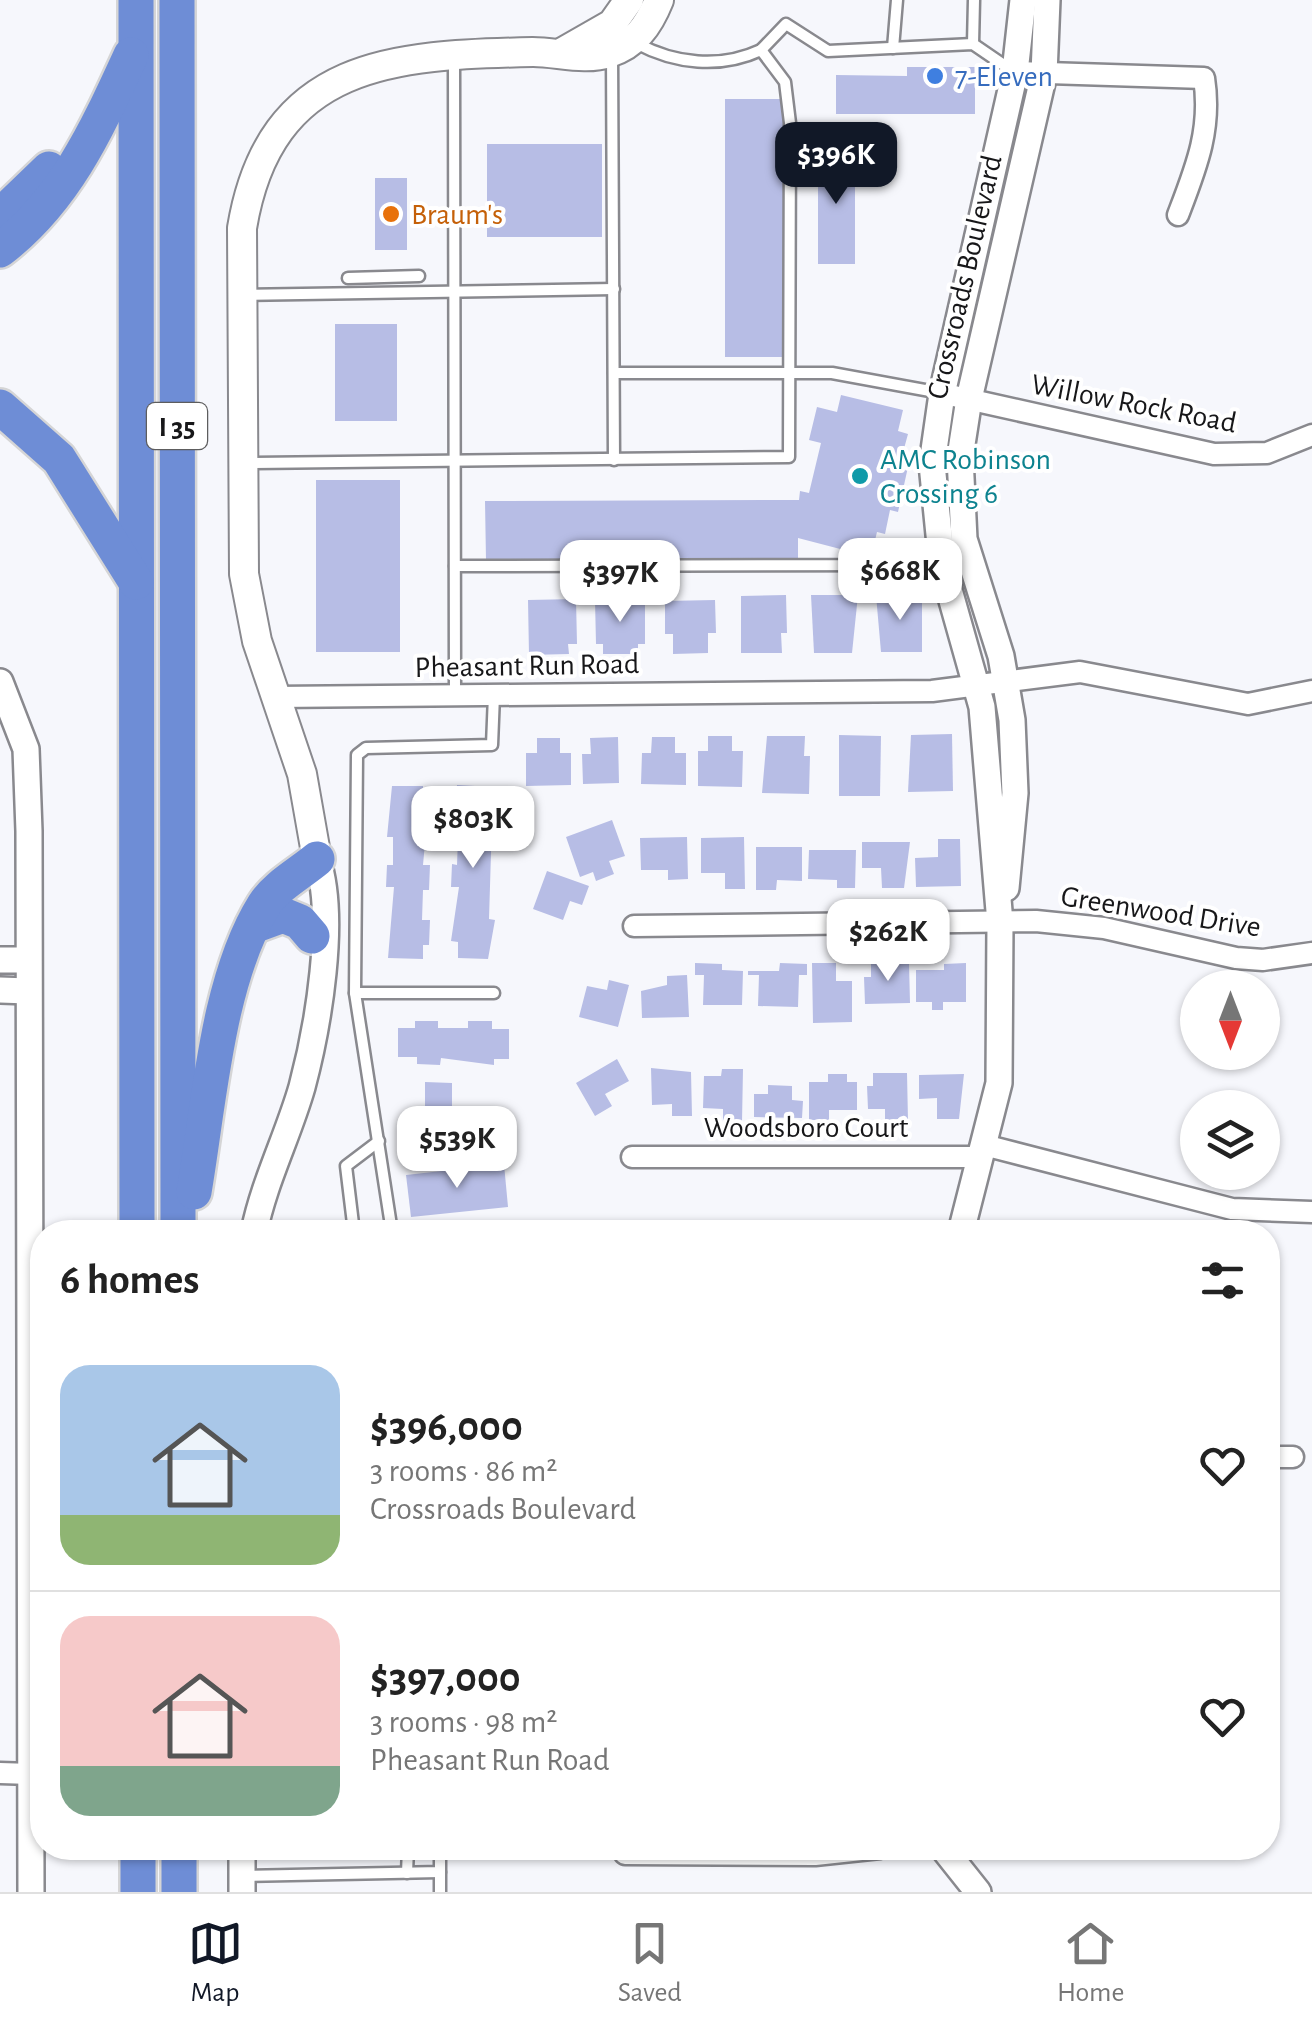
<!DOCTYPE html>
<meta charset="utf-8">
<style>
body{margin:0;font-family:"Alegreya Sans",sans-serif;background:#f2f2f2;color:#222;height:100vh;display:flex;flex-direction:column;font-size:38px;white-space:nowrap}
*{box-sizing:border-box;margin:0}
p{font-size:32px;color:#767676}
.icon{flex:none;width:55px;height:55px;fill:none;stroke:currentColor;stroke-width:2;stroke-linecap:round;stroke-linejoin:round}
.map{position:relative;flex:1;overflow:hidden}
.details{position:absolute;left:30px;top:1220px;width:1250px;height:640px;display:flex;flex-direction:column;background:#fff;border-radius:40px;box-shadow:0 2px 8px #0004}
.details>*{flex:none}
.needle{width:65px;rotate:180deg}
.tools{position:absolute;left:1180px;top:970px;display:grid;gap:20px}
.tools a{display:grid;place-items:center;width:100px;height:100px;border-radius:50%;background:#fff;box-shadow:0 2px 8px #0004;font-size:50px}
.price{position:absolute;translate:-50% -85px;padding:0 22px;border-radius:20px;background:#fff;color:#222;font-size:32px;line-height:65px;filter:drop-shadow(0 2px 5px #0008)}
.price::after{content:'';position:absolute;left:50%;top:60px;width:30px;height:22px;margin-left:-15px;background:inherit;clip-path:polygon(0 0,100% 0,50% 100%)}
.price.on{background:#111827;color:#fff}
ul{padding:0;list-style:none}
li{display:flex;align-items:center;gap:30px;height:250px;padding:0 30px}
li+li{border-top:2px solid #e0e0e0}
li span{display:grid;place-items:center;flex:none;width:280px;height:200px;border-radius:30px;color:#555}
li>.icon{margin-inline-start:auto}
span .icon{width:120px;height:120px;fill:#fffc;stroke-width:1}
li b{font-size:42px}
h2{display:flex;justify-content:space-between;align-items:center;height:120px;padding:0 30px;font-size:42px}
.menu{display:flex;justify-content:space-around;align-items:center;height:140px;border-top:2px solid #e0e0e0;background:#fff;font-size:28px;color:#767676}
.menu a{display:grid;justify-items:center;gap:5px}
.menu .on{color:#111827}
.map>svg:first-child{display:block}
</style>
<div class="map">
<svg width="1312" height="1892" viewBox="0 0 1312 1892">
<rect width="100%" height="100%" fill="#f6f7fc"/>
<g fill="#b7bde5">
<path d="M907 67H975V114H836V75L907 76Z"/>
<rect x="725" y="99" width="58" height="258"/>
<rect x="487" y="144" width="115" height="93"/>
<rect x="818" y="149" width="37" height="115"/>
<rect x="375" y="178" width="32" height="72"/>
<rect x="335" y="324" width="62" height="97"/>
<path d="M841 395 903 410 898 431 908 434 902 456 910 458 898 512 890 510 885 534 877 532 871 557 798 538V559L486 560 485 501 799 500 800 491 809 493 821 443 809 440 817 407 837 412Z"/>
<rect x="316" y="480" width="84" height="172"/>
<path d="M786 595 787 633H781L782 653H741V596Z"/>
<path d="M811 595H858L852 653H814Z"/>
<path d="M876 595H922V652H881Z"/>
<path d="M576 599 577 644H568L569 654 529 655 528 600Z"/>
<path d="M645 599V644H638V654H603V644H596L595 600Z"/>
<path d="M715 600 716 633H708V653L673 654V634H665V601Z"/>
<path d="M952 734 953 791 908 792 911 735Z"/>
<path d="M839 735 881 736 880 796H839Z"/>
<path d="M708 736H732V751H743L742 787 698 786V751H708Z"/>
<path d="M767 736H805L804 756H810L809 794 762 793Z"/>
<path d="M618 737 619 783 583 784 582 754H591L590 738Z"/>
<path d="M652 737H675V753H686V785L641 784 642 753H651Z"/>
<path d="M537 738H560V753H571V785L526 786V753H537Z"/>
<path d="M457 785 493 787 489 919 495 920 488 959 458 958V942L451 941 459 887H451L452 864 457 865 458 837 452 836Z"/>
<path d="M392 786H423V799H429L423 865H430L429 890H423L422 920H430L429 945H423V959L388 958 394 887H386L387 865H393V837H387Z"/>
<path d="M612 820 625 856 609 861 614 874 596 881 593 872 580 877 566 837Z"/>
<path d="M687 837 688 879 668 880V870H641L640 838Z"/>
<path d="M744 837 745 889H725V873H701V838Z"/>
<path d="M938 839H960L961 886 916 887 915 858 938 857Z"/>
<path d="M862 842H910L904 888H882L881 868H862Z"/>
<path d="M756 847H802V881L777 880 776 890H756Z"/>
<path d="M809 850H856L855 888H837V880L808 879Z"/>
<path d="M547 871 589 886 582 905 570 901 563 920 533 909Z"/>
<path d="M695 963 722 964V970L743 971 742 1005H703L704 975H695Z"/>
<path d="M780 963 807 964V975H799L798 1007 758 1006 759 975H748V971H779Z"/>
<path d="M812 963H836V981H852V1022L813 1023Z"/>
<path d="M909 963 910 1003 865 1004 864 977H871V964Z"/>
<path d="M966 963V1002H943V1010H932V1002H916V970H944V964Z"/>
<path d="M687 975 689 1017 642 1018 641 991 667 985V976Z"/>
<path d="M609 980 629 985 618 1027 579 1017 587 986 607 990Z"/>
<path d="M415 1021H438V1028H468V1021H492V1029H509V1059H494V1065L441 1058 440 1065 417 1064V1057H398V1028H415Z"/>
<path d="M617 1059 629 1081 605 1094 612 1106 595 1116 576 1083Z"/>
<path d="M651 1068 691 1072 692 1116H672V1104L652 1105Z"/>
<path d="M722 1069H743L742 1122H723V1109L703 1108 704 1076H721Z"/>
<path d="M873 1073H907L908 1121H885V1109H868L867 1086H873Z"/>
<path d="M828 1074H847V1082H857V1110H829V1120H809V1082H828Z"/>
<path d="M964 1074 959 1119H937V1098L919 1099V1075Z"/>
<path d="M425 1082 452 1083V1144L425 1143Z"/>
<path d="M768 1085 792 1086V1100L803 1101 802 1118 754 1117V1094H768Z"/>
<path d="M504 1164 508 1207 411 1217 406 1175Z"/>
</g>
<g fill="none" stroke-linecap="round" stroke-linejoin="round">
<defs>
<g id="service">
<path d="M973 44 974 0"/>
<path d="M893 48 897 0"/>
<path d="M761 50 786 24 828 51 973 44 1014 72"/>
<path d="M612 53 614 460"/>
<path d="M454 60 455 696"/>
<path d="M348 278 419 276"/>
<path d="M245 295 614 289"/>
<path d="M614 373H832L941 393"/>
<path d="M247 463 789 457 790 123 785 82 761 50C720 69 675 64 636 43"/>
<path d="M455 566 905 565 938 554"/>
<path d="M355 993H494"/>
<path d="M354 1232 346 1166 379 1141"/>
<path d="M392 1232 355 993 357 755 366 748 492 745 494 695"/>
<path d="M440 1872V1892"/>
<path d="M407 1873 408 1848"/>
<path d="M243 1876 440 1872V1848"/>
</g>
<g id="minor">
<path d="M1015 72 1204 78C1212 129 1196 168 1178 215"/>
<path d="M954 396 1214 454 1267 453 1312 435"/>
<path d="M276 697 932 691 1080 672 1248 704 1312 691"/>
<path d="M634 926 1036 921 1104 928 1236 958 1263 960 1312 953"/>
<path d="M984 1145 1232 1209 1312 1212"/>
<path d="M632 1157H981"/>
<path d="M1268 1457H1293"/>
<path d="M0 1773 31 1774"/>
<path d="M625 1854 815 1855 880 1848"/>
</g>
<g id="tertiary">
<path d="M0 682 26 749 29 831 31 1892"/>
<path d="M1006 888 1015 793 1012 720 1001 656 964 539 960 457 969 399 1044 74 1047 0"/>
<path d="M0 960H28"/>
<path d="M0 990 28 991"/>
<path d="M254 1232C264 1182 288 1136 302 1087 318 1027 337 918 317 859"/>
<path d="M961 1232 999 1083 1000 923 982 707 942 565 932 464 942 394 1015 72 1023 0"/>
<path d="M242 1848V1892"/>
<path d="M943 1848 978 1892"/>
</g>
<g id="secondary">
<path d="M563 52 612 24 629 0"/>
<path d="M317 859 302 774 257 641 244 574 242 228C270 60 394 55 533 52 557 52 585 61 609 53 635 45 649 25 659 0"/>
</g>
<g id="motorway">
<path d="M136 0 137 1232"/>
<path d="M177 0 178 1232"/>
<path d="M0 216 49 169"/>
<path d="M0 250C66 199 97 129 131 55"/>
<path d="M0 407 59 459 136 582"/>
<path d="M253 926 283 915 300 922 312 936"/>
<path d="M194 1192C209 1105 217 980 264 905 276 886 299 874 317 859"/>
<path d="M138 1848V1892"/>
<path d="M179 1848V1892"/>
</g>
</defs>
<use href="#service" stroke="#89898e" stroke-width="15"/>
<use href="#minor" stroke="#89898e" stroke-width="25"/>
<use href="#tertiary" stroke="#89898e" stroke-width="30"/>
<use href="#secondary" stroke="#89898e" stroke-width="32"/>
<use href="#motorway" stroke="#d5d5d6" stroke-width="40"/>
<use href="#service" stroke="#fff" stroke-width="10"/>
<use href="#minor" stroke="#fff" stroke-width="20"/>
<use href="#tertiary" stroke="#fff" stroke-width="25"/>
<use href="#secondary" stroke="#fff" stroke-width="28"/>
<use href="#motorway" stroke="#6e8dd6" stroke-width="35"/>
</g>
<circle fill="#3f7fe0" stroke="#fff" stroke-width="4" cx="935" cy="76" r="10"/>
<circle fill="#e8710a" stroke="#fff" stroke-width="4" cx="391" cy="214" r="10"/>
<circle fill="#0f9aa8" stroke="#fff" stroke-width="4" cx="860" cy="476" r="10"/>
<g text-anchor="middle" stroke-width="8" stroke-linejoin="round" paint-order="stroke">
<rect fill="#fff" stroke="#5d5d5e" stroke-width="2.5" x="147" y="403" width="60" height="46" rx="8"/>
<g font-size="28" font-weight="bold" fill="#171719">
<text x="177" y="436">I 35</text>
</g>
<g font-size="30" fill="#366cbe" stroke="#fff" text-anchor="start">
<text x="955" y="86">7-Eleven</text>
</g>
<g font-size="30" fill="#c56008" stroke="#fff" text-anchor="start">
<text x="411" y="224">Braum's</text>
</g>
<g font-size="30" fill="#171719" stroke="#fff">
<text transform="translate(964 277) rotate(-77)" y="10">Crossroads Boulevard</text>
<text transform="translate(1134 403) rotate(11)" y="10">Willow Rock Road</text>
<text transform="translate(527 665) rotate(-1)" y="10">Pheasant Run Road</text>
<text transform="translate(1161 911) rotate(9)" y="10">Greenwood Drive</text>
<text x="806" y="1137">Woodsboro Court</text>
</g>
<g font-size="30" fill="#0d838f" stroke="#fff" text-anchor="start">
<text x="880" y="469">AMC Robinson<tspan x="880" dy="34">Crossing 6</tspan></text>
</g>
</g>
</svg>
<div class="tools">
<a><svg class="needle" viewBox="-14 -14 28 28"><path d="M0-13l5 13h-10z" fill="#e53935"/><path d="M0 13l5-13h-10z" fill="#767676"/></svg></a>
<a><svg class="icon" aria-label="layers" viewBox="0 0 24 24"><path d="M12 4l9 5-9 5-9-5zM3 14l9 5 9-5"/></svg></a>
</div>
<b class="price on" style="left:836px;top:207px">$396K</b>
<b class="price" style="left:900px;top:623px">$668K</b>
<b class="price" style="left:620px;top:625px">$397K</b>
<b class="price" style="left:473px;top:871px">$803K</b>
<b class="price" style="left:888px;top:984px">$262K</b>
<b class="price" style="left:457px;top:1191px">$539K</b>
<section class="details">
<h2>6 homes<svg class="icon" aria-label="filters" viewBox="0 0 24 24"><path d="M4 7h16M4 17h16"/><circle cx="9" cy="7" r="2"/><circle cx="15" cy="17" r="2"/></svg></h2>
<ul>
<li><span style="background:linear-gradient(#a9c7e8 75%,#8fb573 0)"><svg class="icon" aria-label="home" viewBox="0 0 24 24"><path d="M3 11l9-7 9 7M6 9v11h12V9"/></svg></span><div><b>$396,000</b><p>3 rooms · 86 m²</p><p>Crossroads Boulevard</p></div><svg class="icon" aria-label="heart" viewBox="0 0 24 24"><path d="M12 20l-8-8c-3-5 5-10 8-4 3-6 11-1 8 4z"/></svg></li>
<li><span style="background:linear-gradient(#f6c9c9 75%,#7fa58c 0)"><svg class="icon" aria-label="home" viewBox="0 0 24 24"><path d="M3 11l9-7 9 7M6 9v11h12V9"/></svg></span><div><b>$397,000</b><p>3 rooms · 98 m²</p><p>Pheasant Run Road</p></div><svg class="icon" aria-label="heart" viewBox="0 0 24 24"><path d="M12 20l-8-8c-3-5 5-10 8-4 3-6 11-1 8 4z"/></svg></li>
</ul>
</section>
</div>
<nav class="menu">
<a class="on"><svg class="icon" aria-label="map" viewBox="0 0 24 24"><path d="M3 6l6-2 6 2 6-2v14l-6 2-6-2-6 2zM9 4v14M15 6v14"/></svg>Map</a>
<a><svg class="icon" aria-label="saved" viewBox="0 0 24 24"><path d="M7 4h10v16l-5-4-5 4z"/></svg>Saved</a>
<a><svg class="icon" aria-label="home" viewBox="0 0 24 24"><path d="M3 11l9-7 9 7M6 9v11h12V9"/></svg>Home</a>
</nav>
